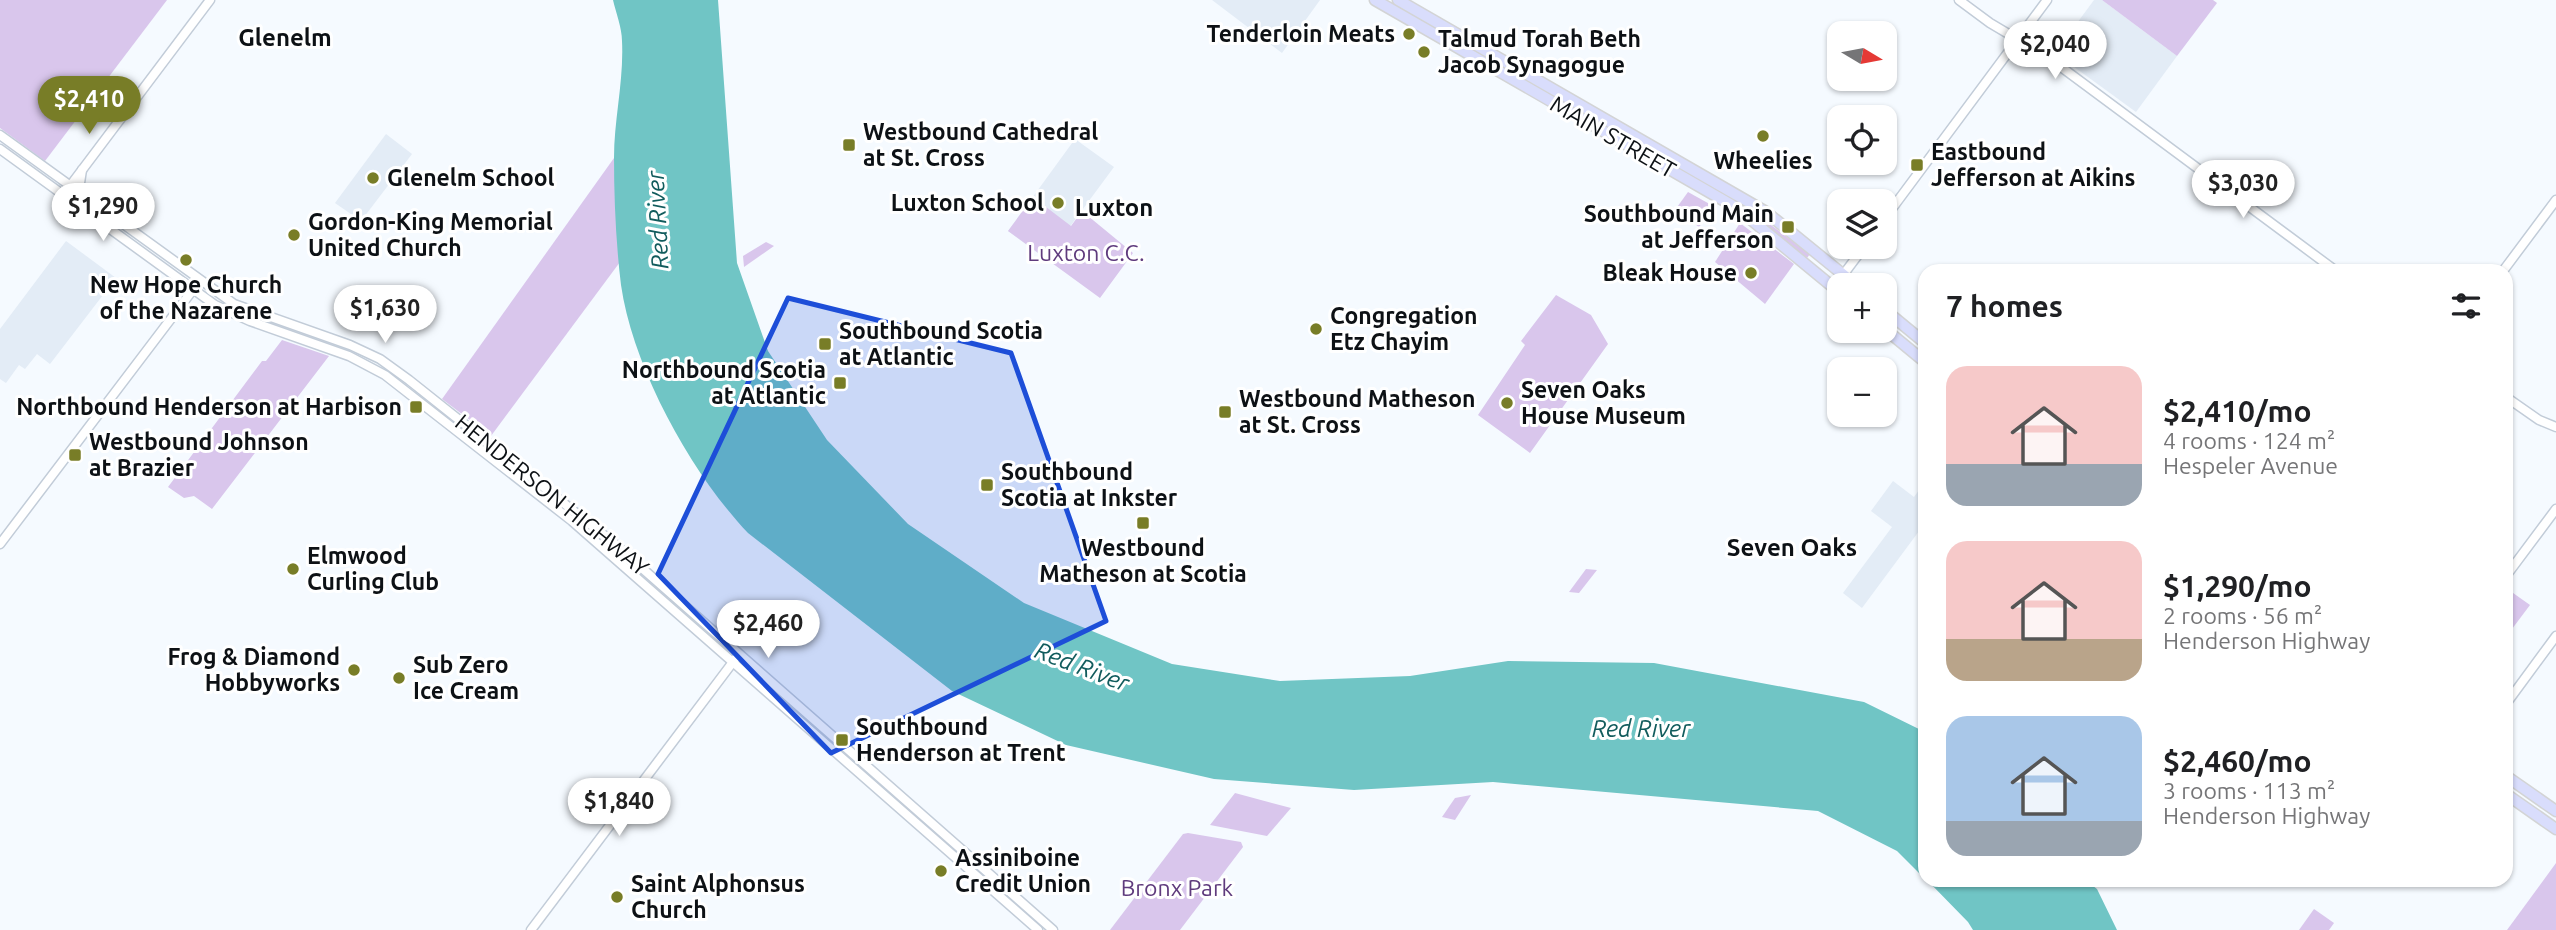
<!DOCTYPE html>
<meta charset="utf-8">
<style>
body{margin:0;font-family:Ubuntu,sans-serif;background:#f6f6f6;color:#202124;height:100vh;display:flex;flex-direction:column;font-size:26px;white-space:nowrap}
*{box-sizing:border-box;margin:0}
p{font-size:23px;color:#757577}
.icon{flex:none;width:38px;height:38px;fill:none;stroke:currentColor;stroke-width:2;stroke-linecap:round;stroke-linejoin:round}
.map{position:relative;flex:1;overflow:hidden}
.panel{position:absolute;left:1918px;top:264px;width:595px;height:623px;display:flex;flex-direction:column;background:#fff;border-radius:21px;box-shadow:0 2px 5px #0004}
.panel>*{flex:none}
.needle{width:46px;rotate:100deg}
.fabs{position:absolute;left:1827px;top:21px;display:grid;gap:14px}
.fabs a{display:grid;place-items:center;width:70px;height:70px;border-radius:14px;background:#fff;box-shadow:0 2px 5px #0004;font-size:35px}
.price{position:absolute;translate:-50% -60px;padding:0 16px;border-radius:24px;background:#fff;color:#222;font-size:23px;line-height:46px;filter:drop-shadow(0 2px 4px #0008)}
.price::after{content:'';position:absolute;left:50%;top:42px;width:21px;height:16px;margin-left:-10px;background:inherit;clip-path:polygon(0 0,100% 0,50% 100%)}
.price.current{background:#787d27;color:#fff}
ul{padding:0;list-style:none}
li{display:flex;align-items:center;gap:21px;height:175px;padding:0 28px}
li span{display:grid;place-items:center;flex:none;width:196px;height:140px;border-radius:21px;color:#555}
li>.icon{margin-inline-start:auto}
span .icon{width:84px;height:84px;fill:#fffc;stroke-width:1}
li b{font-size:30px}
h2{display:flex;justify-content:space-between;align-items:center;height:84px;padding:0 28px;font-size:30px}
.map>svg:first-child{display:block}
</style>
<div class="map">
<svg width="2556" height="930" viewBox="0 0 2556 930">
<rect width="100%" height="100%" fill="#f5faff"/>
<g fill="#e3ecf6">
<path d="M1212 0H1320L1282 53Z"/>
<path d="M2094 0H2102L2177 56 2136 112 2055 53Z"/>
<path d="M386 134 412 154 361 221 335 203Z"/>
<path d="M1075 139 1114 167 1046 259 1008 231Z"/>
<path d="M66 241 116 278 50 364 37 354 25 369 19 365 6 383 0 379V329Z"/>
<path d="M1893 481 1914 497 1925 482V523L1862 608 1843 593 1892 527 1871 511Z"/>
</g>
<g fill="#d9c6ec">
<path d="M0 0H167L45 161 0 128Z"/>
<path d="M2102 0H2213L2217 3 2177 56Z"/>
<path d="M614 158 620 262 491 436 442 399Z"/>
<path d="M1688 192 1715 207 1699 227 1675 210Z"/>
<path d="M1033 197 1071 226 1082 211 1133 253 1100 298 1008 231Z"/>
<path d="M1767 222 1810 254 1807 258 1763 223Z"/>
<path d="M1740 223 1794 264 1765 304 1715 262Z"/>
<path d="M766 242 774 246 744 267 743 256Z"/>
<path d="M1556 295 1591 315 1608 344 1530 453 1478 415 1525 345 1521 341Z"/>
<path d="M282 340 329 356 212 509 194 496 184 498 168 487 262 361H266Z"/>
<path d="M1586 569 1597 570 1579 593 1569 592Z"/>
<path d="M2506 588 2530 605 2506 637Z"/>
<path d="M1235 793 1291 808 1267 836 1210 825Z"/>
<path d="M1471 795 1455 820 1442 817 1455 798Z"/>
<path d="M1188 833 1241 842 1243 847 1180 930H1110L1183 834Z"/>
<path d="M2556 863V930H2507Z"/>
<path d="M2314 909 2334 923 2329 930H2299Z"/>
</g>
<g fill="#70c5c5">
<path d="M613 0H718L737 263 768 351 827 440 908 524 1024 603 1172 664 1280 681 1410 676 1508 661 1654 663 1864 702 1925 732V879L1897 851 1818 811 1493 782 1354 790 1214 779 1066 745 952 691 748 533C691 473 633 368 621 285 616 244 614 199 614 158 614 119 624 80 622 41 622 28 616 13 613 0Z"/>
<path d="M1927 880H2085L2097 889 2117 930H1973L1968 922Z"/>
</g>
<g fill="none" stroke-linecap="round" stroke-linejoin="round">
<defs>
<g id="secondary">
<path d="M1959 0 1990 23 2049 58 2336 271"/>
<path d="M0 135 234 304 350 345 380 359 409 380 610 540 1053 930"/>
<path d="M0 149 215 305 250 321 349 356 385 375 572 521 1038 930"/>
<path d="M82 170 80 183 83 198"/>
<path d="M67 190 210 0"/>
<path d="M1885 218 2047 0"/>
<path d="M2503 271 2556 200"/>
<path d="M1834 287 1864 247"/>
<path d="M2506 397 2539 420 2556 427"/>
<path d="M0 544 195 287"/>
<path d="M2506 576 2556 509"/>
<path d="M2506 704 2556 636"/>
<path d="M531 930 736 658"/>
</g>
<g id="primary">
<path d="M1375 0 1737 208 1839 292"/>
<path d="M1398 0 1766 212 1856 285"/>
<path d="M1885 310 1925 343"/>
<path d="M1885 329 1925 362"/>
<path d="M2506 776 2556 811"/>
<path d="M2506 794 2556 829"/>
</g>
</defs>
<use href="#secondary" stroke="#c2ccd8" stroke-width="11"/>
<use href="#primary" stroke="#d3d4d5" stroke-width="13"/>
<use href="#secondary" stroke="#fff" stroke-width="8"/>
<use href="#primary" stroke="#d9ddfc" stroke-width="10"/>
</g>
<path fill="#1d4ed8" fill-opacity="0.2" stroke="#1d4ed8" stroke-width="5" stroke-linejoin="round" d="M788 298 1011 353 1106 621 831 753 658 574Z"/>
<g fill="#787d27" stroke="#fff" stroke-width="2.5">
<circle cx="1409" cy="34" r="7"/>
<circle cx="1424" cy="52" r="7"/>
<circle cx="1763" cy="136" r="7"/>
<rect x="842" y="138" width="14" height="14" rx="3.5"/>
<rect x="1910" y="158" width="14" height="14" rx="3.5"/>
<circle cx="373" cy="178" r="7"/>
<circle cx="1058" cy="203" r="7"/>
<rect x="1781" y="220" width="14" height="14" rx="3.5"/>
<circle cx="294" cy="235" r="7"/>
<circle cx="186" cy="260" r="7"/>
<circle cx="1751" cy="273" r="7"/>
<circle cx="1316" cy="329" r="7"/>
<rect x="818" y="337" width="14" height="14" rx="3.5"/>
<rect x="833" y="376" width="14" height="14" rx="3.5"/>
<circle cx="1507" cy="403" r="7"/>
<rect x="409" y="400" width="14" height="14" rx="3.5"/>
<rect x="1218" y="405" width="14" height="14" rx="3.5"/>
<rect x="68" y="448" width="14" height="14" rx="3.5"/>
<rect x="980" y="478" width="14" height="14" rx="3.5"/>
<rect x="1136" y="516" width="14" height="14" rx="3.5"/>
<circle cx="293" cy="569" r="7"/>
<circle cx="354" cy="670" r="7"/>
<circle cx="399" cy="678" r="7"/>
<rect x="835" y="733" width="14" height="14" rx="3.5"/>
<circle cx="941" cy="871" r="7"/>
<circle cx="617" cy="897" r="7"/>
</g>
<g text-anchor="middle" stroke-width="6" stroke-linejoin="round" paint-order="stroke">
<g font-size="23" font-weight="bold" fill="#0d1115" stroke="#fff" text-anchor="start">
<text x="1395" y="42" text-anchor="end">Tenderloin Meats</text>
<text x="1438" y="47">Talmud Torah Beth<tspan x="1438" dy="26">Jacob Synagogue</tspan></text>
<text x="863" y="140">Westbound Cathedral<tspan x="863" dy="26">at St. Cross</tspan></text>
<text x="1931" y="160">Eastbound<tspan x="1931" dy="26">Jefferson at Aikins</tspan></text>
<text x="1763" y="169" text-anchor="middle">Wheelies</text>
<text x="387" y="186">Glenelm School</text>
<text x="1044" y="211" text-anchor="end">Luxton School</text>
<text x="1774" y="222" text-anchor="end">Southbound Main<tspan x="1774" dy="26">at Jefferson</tspan></text>
<text x="308" y="230">Gordon-King Memorial<tspan x="308" dy="26">United Church</tspan></text>
<text x="1737" y="281" text-anchor="end">Bleak House</text>
<text x="186" y="293" text-anchor="middle">New Hope Church<tspan x="186" dy="26">of the Nazarene</tspan></text>
<text x="1330" y="324">Congregation<tspan x="1330" dy="26">Etz Chayim</tspan></text>
<text x="839" y="339">Southbound Scotia<tspan x="839" dy="26">at Atlantic</tspan></text>
<text x="826" y="378" text-anchor="end">Northbound Scotia<tspan x="826" dy="26">at Atlantic</tspan></text>
<text x="1521" y="398">Seven Oaks<tspan x="1521" dy="26">House Museum</tspan></text>
<text x="1239" y="407">Westbound Matheson<tspan x="1239" dy="26">at St. Cross</tspan></text>
<text x="402" y="415" text-anchor="end">Northbound Henderson at Harbison</text>
<text x="89" y="450">Westbound Johnson<tspan x="89" dy="26">at Brazier</tspan></text>
<text x="1001" y="480">Southbound<tspan x="1001" dy="26">Scotia at Inkster</tspan></text>
<text x="1143" y="556" text-anchor="middle">Westbound<tspan x="1143" dy="26">Matheson at Scotia</tspan></text>
<text x="307" y="564">Elmwood<tspan x="307" dy="26">Curling Club</tspan></text>
<text x="340" y="665" text-anchor="end">Frog &amp; Diamond<tspan x="340" dy="26">Hobbyworks</tspan></text>
<text x="413" y="673">Sub Zero<tspan x="413" dy="26">Ice Cream</tspan></text>
<text x="856" y="735">Southbound<tspan x="856" dy="26">Henderson at Trent</tspan></text>
<text x="955" y="866">Assiniboine<tspan x="955" dy="26">Credit Union</tspan></text>
<text x="631" y="892">Saint Alphonsus<tspan x="631" dy="26">Church</tspan></text>
</g>
<g font-size="23" fill="#0d1115" stroke="#fff">
<text transform="translate(1613 137) rotate(30)" y="8">MAIN STREET</text>
<text transform="translate(552 495) rotate(39)" y="8">HENDERSON HIGHWAY</text>
</g>
<g font-size="23" fill="#5f3b7d" stroke="#fff">
<text x="1086" y="261">Luxton C.C.</text>
<text x="1177" y="896">Bronx Park</text>
</g>
<g font-size="24" font-weight="bold" fill="#0d1115" stroke="#fff">
<text x="285" y="46">Glenelm</text>
<text x="1114" y="216">Luxton</text>
<text x="1792" y="556">Seven Oaks</text>
</g>
<g font-size="24" font-style="italic" fill="#125c5d" stroke="#fff">
<text transform="translate(658 220) rotate(-93)" y="8">Red River</text>
<text transform="translate(1082 667) rotate(21)" y="8">Red River</text>
<text x="1641" y="737">Red River</text>
</g>
</g>
</svg>
<div class="fabs">
<a><svg class="needle" viewBox="-14 -14 28 28"><path d="M0-13l5 13h-10z" fill="#e53935"/><path d="M0 13l5-13h-10z" fill="#757577"/></svg></a>
<a><svg class="icon" aria-label="locate" viewBox="0 0 24 24"><circle cx="12" cy="12" r="6"/><path d="M12 2v4M12 18v4M2 12h4M18 12h4"/></svg></a>
<a><svg class="icon" aria-label="layers" viewBox="0 0 24 24"><path d="M12 4l9 5-9 5-9-5zM3 14l9 5 9-5"/></svg></a>
<a>+</a>
<a>−</a>
</div>
<b class="price" style="left:2055px;top:81px">$2,040</b>
<b class="price current" style="left:89px;top:136px">$2,410</b>
<b class="price" style="left:2243px;top:220px">$3,030</b>
<b class="price" style="left:103px;top:243px">$1,290</b>
<b class="price" style="left:385px;top:345px">$1,630</b>
<b class="price" style="left:768px;top:660px">$2,460</b>
<b class="price" style="left:619px;top:838px">$1,840</b>
<section class="panel">
<h2>7 homes<svg class="icon" aria-label="filters" viewBox="0 0 24 24"><path d="M4 7h16M4 17h16"/><circle cx="9" cy="7" r="2"/><circle cx="15" cy="17" r="2"/></svg></h2>
<ul>
<li><span style="background:linear-gradient(#f6c9c9 70%,#9aa5b1 0)"><svg class="icon" aria-label="home" viewBox="0 0 24 24"><path d="M3 11l9-7 9 7M6 9v11h12V9"/></svg></span><div><b>$2,410/mo</b><p>4 rooms · 124 m²</p><p>Hespeler Avenue</p></div></li>
<li><span style="background:linear-gradient(#f6c9c9 70%,#b9a48a 0)"><svg class="icon" aria-label="home" viewBox="0 0 24 24"><path d="M3 11l9-7 9 7M6 9v11h12V9"/></svg></span><div><b>$1,290/mo</b><p>2 rooms · 56 m²</p><p>Henderson Highway</p></div></li>
<li><span style="background:linear-gradient(#a9c7e8 75%,#9aa5b1 0)"><svg class="icon" aria-label="home" viewBox="0 0 24 24"><path d="M3 11l9-7 9 7M6 9v11h12V9"/></svg></span><div><b>$2,460/mo</b><p>3 rooms · 113 m²</p><p>Henderson Highway</p></div></li>
</ul>
</section>
</div>
